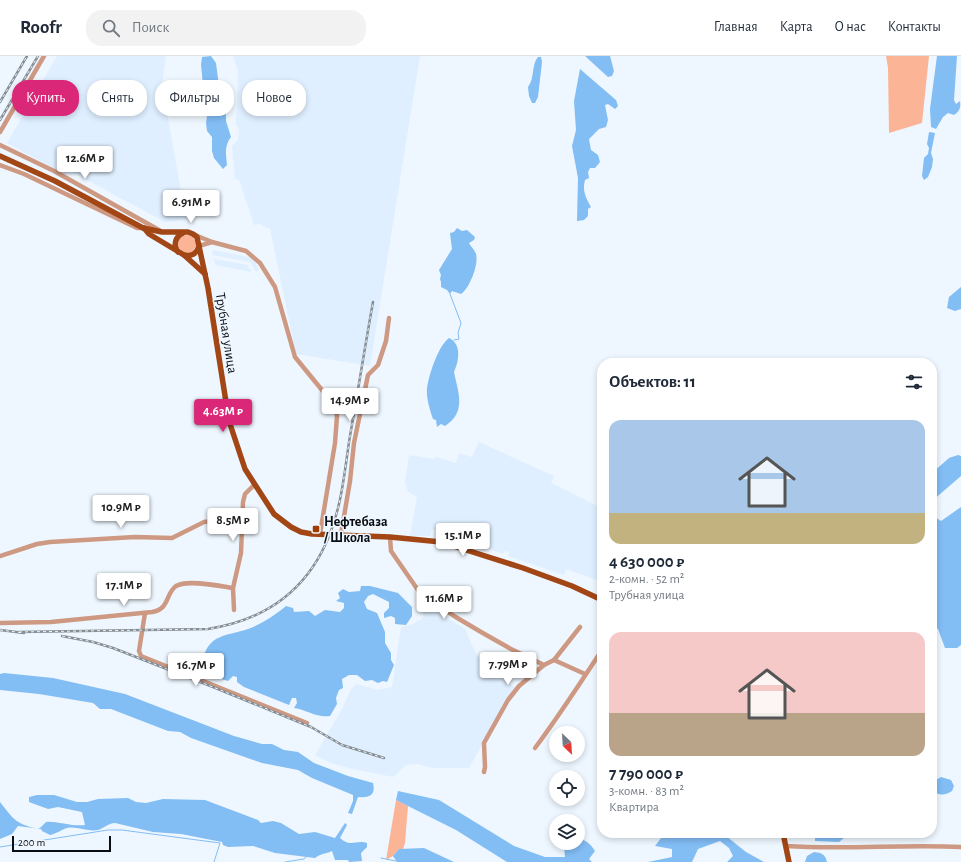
<!DOCTYPE html>
<html lang="ru">
<meta charset="utf-8">
<style>
body{margin:0;font-family:"Alegreya Sans",sans-serif;background:#f2f2f3;color:#1f2937;height:100vh;display:flex;flex-direction:column;font-size:15px;white-space:nowrap}
*{box-sizing:border-box;margin:0}
p{font-size:13px;color:#747a83}
.icon{flex:none;width:22px;height:22px;fill:none;stroke:currentColor;stroke-width:2;stroke-linecap:round;stroke-linejoin:round}
.map{position:relative;flex:1;overflow:hidden}
.details{position:absolute;left:597px;top:302px;width:340px;height:480px;display:flex;flex-direction:column;background:#fff;border-radius:16px;box-shadow:0 2px 6px #0003}
.details>*{flex:none}
.hud{position:absolute;left:12px;top:24px;width:380px;height:36px;display:flex;gap:8px}
.needle{width:26px;rotate:155deg}
.controls{position:absolute;left:549px;top:670px;display:grid;gap:8px}
.controls a{display:grid;place-items:center;width:36px;height:36px;border-radius:50%;background:#fff;box-shadow:0 2px 6px #0003;font-size:20px}
.scale{position:absolute;left:12px;bottom:10px;width:99px;box-sizing:border-box;padding-left:4px;border:2px solid #0a0e13;border-top:0;font-size:11px;line-height:14px;white-space:nowrap;color:#0a0e13;-webkit-text-stroke:3px #eef7ff;paint-order:stroke}
.price{position:absolute;translate:-50% -34px;padding:0 9px;border-radius:4px;background:#fff;color:#222;font-size:13px;line-height:26px;filter:drop-shadow(0 1px 2px #0008)}
.price::after{content:'';position:absolute;left:50%;top:24px;width:12px;height:9px;margin-left:-6px;background:inherit;clip-path:polygon(0 0,100% 0,50% 100%)}
.price.active{background:#db2777;color:#fff}
ul{padding:0;list-style:none}
li{display:grid;align-content:center;gap:8px;height:212px;padding:0 12px}
li span{display:grid;place-items:center;height:124px;border-radius:12px;color:#555}
li>.icon{margin-inline-start:auto}
span .icon{width:72px;height:72px;fill:#fffc;stroke-width:1}
li b{font-size:17px}
h2{display:flex;justify-content:space-between;align-items:center;height:48px;padding:0 12px;font-size:17px}
.chip{padding:0 14px;border-radius:16px;background:#fff;box-shadow:0 2px 6px #0003;font-size:14px;line-height:36px}
.chip.active{background:#db2777;color:#fff}
header{display:flex;align-items:center;gap:24px;box-sizing:border-box;height:56px;padding:0 20px;background:#fff;border-bottom:1px solid #e0e1e3}
header strong{font-size:19px}
nav{display:flex;gap:22px;margin-inline-start:auto;font-size:14px}
.search{width:280px;height:36px;background:#f2f2f3;display:flex;align-items:center;gap:10px;box-sizing:border-box;padding:0 14px;border-radius:16px;color:#747a83;font-size:15px}
.map>svg:first-child{display:block}
</style>
<header>
<strong>Roofr</strong>
<div class="search"><svg class="icon" aria-label="search" viewBox="0 0 24 24"><circle cx="10" cy="10" r="6"/><path d="M15 15l6 6"/></svg>Поиск</div>
<nav><a>Главная</a><a>Карта</a><a>О нас</a><a>Контакты</a></nav>
</header>
<div class="map">
<svg width="961" height="806" viewBox="0 0 961 806">
<rect width="100%" height="100%" fill="#eef7ff"/>
<g fill="#dfefff">
<path d="M57 0H166L162 28 186 164 165 166 70 115 66 119 7 87Z"/>
<path d="M233 0H420L370 310 296 298 270 173 260 168 254 169 239 124 235 123 232 90 238 84 239 73 236 69 238 15Z"/>
<path d="M213 194 253 202 259 214 256 216 250 206 212 199Z"/>
<path d="M214 203 249 209 248 212 251 213V216L215 209Z"/>
<path d="M479 386 554 420 551 427 602 452V526L566 513 564 519 508 500 509 496 505 495 503 498 468 485V481L458 477 457 480 432 473 430 480H410L417 441 408 436 405 426 409 399 434 403 436 401 456 407 459 397 472 401Z"/>
<path d="M424 547 465 573 477 600 494 606 510 616 504 624 514 631 469 712H432L417 708 406 709 393 721 348 712 331 707 315 699 343 651 351 633 356 628 378 634 392 631 401 571 411 569 423 562Z"/>
</g>
<g fill="#fbb495">
<path d="M886 0H929L922 67 889 77 888 12Z"/>
<circle cx="187" cy="188" r="9"/>
<path d="M396 744 408 750 405 787 403 793H399L393 800 386 804Z"/>
</g>
<g fill="#82bdf4">
<path d="M211 0 216 7 219 30 226 39V65L231 81C224 90 226 98 227 109L223 113 214 102 212 95V81L207 75 206 67 207 60 202 37 203 29 201 9 202 1Z"/>
<path d="M585 0H610L614 15 612 20 608 21Z"/>
<path d="M937 0H957L954 44 956 48 960 45C961 51 960 55 954 59L948 57 943 61 936 73 931 71 930 53Z"/>
<path d="M538 1H541L542 6 538 41 535 47H532L529 40 528 31C535 22 531 9 538 1Z"/>
<path d="M580 13 616 44 618 50 615 53 608 48 605 49 608 64 606 71 599 73 589 83 591 94 598 99 600 106 595 112H590L588 116 589 122 585 124C582 135 586 142 591 151L588 153V160L584 164 577 165 578 122 572 90 576 74 574 45Z"/>
<path d="M929 76 935 77 931 97 933 103 932 111 928 121 924 124 922 120 924 102 928 98 929 92 927 88Z"/>
<path d="M457 172 462 175 467 174 475 181 474 184 469 187C471 191 475 194 476 198 479 209 469 233 461 238L452 235 450 238 447 234 441 231V226L440 223 441 219 439 214 452 193 450 177 454 176Z"/>
<path d="M961 231V253L955 255 947 252 949 241Z"/>
<path d="M449 282C462 288 459 305 454 316 458 336 467 356 445 370L441 368 437 371 436 364 433 363C430 354 426 342 427 332 429 319 438 290 449 282Z"/>
<path d="M958 399 961 400V420L932 445V417L949 402Z"/>
<path d="M961 451V589L957 592H945L938 573 932 569V459L941 465Z"/>
<path d="M361 530H370L398 537 412 551V560L406 569 395 568V562L391 560 384 562V557L389 552V546L373 538 368 540 364 546 367 553 377 557 385 576V587L391 597V604L394 609 387 626 383 625 378 627 372 624 365 625 357 619H349L342 623 343 632 339 634 336 642 337 648 330 660C317 662 307 654 294 652L297 647 296 642H292L289 649 244 631 237 626V621L233 620 228 625 218 622 213 616 205 615 198 611 197 607 203 604C208 578 227 580 248 573 262 568 275 559 286 550L293 552 294 556 309 555 315 560 325 554 340 556 344 552V547L336 545 340 542 338 537 343 533 349 536 360 535Z"/>
<path d="M4 617 53 622 125 638 234 680 262 688H272L284 694 298 696 314 707 348 720 373 727C376 740 369 742 358 741L352 758 348 757 353 745V739L312 722 298 714 262 707 191 682 180 676 168 675 111 653H100L93 647 39 638 0 634V618Z"/>
<path d="M941 721 951 724 954 730 952 735C945 740 937 740 932 733L934 725Z"/>
<path d="M398 735 439 744 514 790 545 801H565L564 791 568 787H578V783C586 783 591 789 595 795L589 803 592 806H507L456 774 396 744Z"/>
<path d="M37 739H54L77 746H87L98 743 128 742 136 746 146 747 163 743 205 744 258 764 261 767 273 765 281 767 299 778 315 776 335 782 345 767 347 769 340 782C351 792 356 783 367 787V791L361 797 362 805 349 806 348 804H335L332 795C326 798 321 797 315 802L275 797 253 790 228 791 223 789 222 786 181 778 153 776 115 767C109 767 104 772 98 774 88 776 77 770 67 772 61 774 56 778 50 779L42 775 41 773 18 770 12 778 0 783V746C14 764 16 768 39 773 41 771 44 768 46 766 53 764 74 771 85 769L82 756 58 751 48 753 29 746V741Z"/>
<path d="M670 777H711L726 780 746 796 764 806H727L733 800 729 792 720 785 698 793 692 806H648L672 801V793L655 790 661 782Z"/>
<path d="M815 777H850L839 786 815 785Z"/>
<path d="M424 792 454 806H397L393 800 399 793Z"/>
<path d="M814 796C822 797 825 798 827 806H805L807 800Z"/>
</g>
<g fill="none" stroke-linecap="round" stroke-linejoin="round">
<g stroke="#82bdf4" stroke-width="1">
<path d="M450 238 461 267 458 277 459 283 454 284"/>
<path d="M0 791 108 774H122L220 787 214 806"/>
<path d="M381 802 396 805"/>
<path d="M285 806 304 803 307 800"/>
</g>
<g stroke="#ce9982" stroke-width="4.5">
<path d="M0 76 44 0"/>
<path d="M0 89 54 115 159 174"/>
<path d="M0 109 24 118 137 172H143"/>
<path d="M195 179 212 186 246 195 260 207 275 231 295 301 335 350 337 360 335 387 320 478"/>
<path d="M199 190 212 186"/>
<path d="M341 478 350 425 354 387 368 319 378 309 386 285 389 262"/>
<path d="M390 481 391 495 420 537 454 560 481 576 511 593 544 609"/>
<path d="M0 500 37 488 50 486 135 481 172 482 204 466 242 462"/>
<path d="M234 554 233 532 241 497 243 446 245 438 254 429"/>
<path d="M145 557 139 595 141 600 307 667"/>
<path d="M0 567 51 566 152 556C170 553 165 538 176 530 187 523 220 530 233 532"/>
<path d="M554 604 585 618"/>
<path d="M535 692C559 660 580 627 602 594"/>
<path d="M484 716 485 711 484 687 508 644 519 630 544 609 554 604 580 571"/>
<path d="M786 790C845 794 903 788 961 791"/>
</g>
<g stroke="#a34616" stroke-width="5.5">
<path d="M0 100 55 125 143 172 162 176H188L193 178 197 181 208 232 229 365 245 413 274 458 291 471 301 476 312 478 390 481 441 486 523 512 572 530 602 544"/>
<path d="M144 172 149 178 184 199 205 218"/>
<path d="M178 196C173 189 175 181 183 177"/>
<path d="M184 199C192 201 197 197 199 190"/>
<path d="M783 777 789 806"/>
</g>
<defs>
<g id="rail">
<path d="M0 46 27 0"/>
<path d="M0 64 38 0"/>
<path d="M0 574 24 577"/>
<path d="M19 576 208 573C278 562 321 521 338 452 344 429 346 404 350 380 358 335 365 290 373 246"/>
<path d="M62 580 93 586 113 592 213 631 311 671 342 689 384 702"/>
</g>
</defs>
<use href="#rail" stroke="#868d93" stroke-width="2.5"/>
<use href="#rail" stroke="#eef7ff" stroke-width="1" stroke-dasharray="3" stroke-linecap="butt"/>
</g>
<rect fill="#9f3d00" stroke="#eef7ff" stroke-width="1.5" x="312" y="469" width="8" height="8" rx="2"/>
<g text-anchor="middle" stroke-width="3" stroke-linejoin="round" paint-order="stroke">
<g font-size="14" fill="#0a0e13" stroke="#eef7ff">
<text transform="translate(227 277) rotate(81)" y="5">Трубная улица</text>
</g>
<g font-size="14" font-weight="bold" fill="#0a0e13" stroke="#eef7ff" text-anchor="start">
<text x="324" y="470">Нефтебаза<tspan x="324" dy="16">/ Школа</tspan></text>
</g>
</g>
</svg>
<div class="controls">
<a><svg class="needle" viewBox="-14 -14 28 28"><path d="M0-13l5 13h-10z" fill="#e53935"/><path d="M0 13l5-13h-10z" fill="#747a83"/></svg></a>
<a><svg class="icon" aria-label="locate" viewBox="0 0 24 24"><circle cx="12" cy="12" r="6"/><path d="M12 2v4M12 18v4M2 12h4M18 12h4"/></svg></a>
<a><svg class="icon" aria-label="layers" viewBox="0 0 24 24"><path d="M12 4l9 5-9 5-9-5zM3 14l9 5 9-5"/></svg></a>
</div>
<div class="scale">200 m</div>
<b class="price" style="left:85px;top:124px">12.6M ₽</b>
<b class="price" style="left:191px;top:168px">6.91M ₽</b>
<b class="price" style="left:350px;top:366px">14.9M ₽</b>
<b class="price active" style="left:223px;top:377px">4.63M ₽</b>
<b class="price" style="left:121px;top:473px">10.9M ₽</b>
<b class="price" style="left:233px;top:486px">8.5M ₽</b>
<b class="price" style="left:463px;top:501px">15.1M ₽</b>
<b class="price" style="left:124px;top:551px">17.1M ₽</b>
<b class="price" style="left:444px;top:564px">11.6M ₽</b>
<b class="price" style="left:508px;top:630px">7.79M ₽</b>
<b class="price" style="left:196px;top:631px">16.7M ₽</b>
<div class="hud">
<a class="chip active">Купить</a>
<a class="chip">Снять</a>
<a class="chip">Фильтры</a>
<a class="chip">Новое</a>
</div>
<section class="details">
<h2>Объектов: 11<svg class="icon" aria-label="filters" viewBox="0 0 24 24"><path d="M4 7h16M4 17h16"/><circle cx="9" cy="7" r="2"/><circle cx="15" cy="17" r="2"/></svg></h2>
<ul>
<li><span style="background:linear-gradient(#a9c7e8 75%,#c2b280 0)"><svg class="icon" aria-label="home" viewBox="0 0 24 24"><path d="M3 11l9-7 9 7M6 9v11h12V9"/></svg></span><div><b>4 630 000 ₽</b><p>2-комн. · 52 m²</p><p>Трубная улица</p></div></li>
<li><span style="background:linear-gradient(#f6c9c9 65%,#b9a48a 0)"><svg class="icon" aria-label="home" viewBox="0 0 24 24"><path d="M3 11l9-7 9 7M6 9v11h12V9"/></svg></span><div><b>7 790 000 ₽</b><p>3-комн. · 83 m²</p><p>Квартира</p></div></li>
</ul>
</section>
</div>
